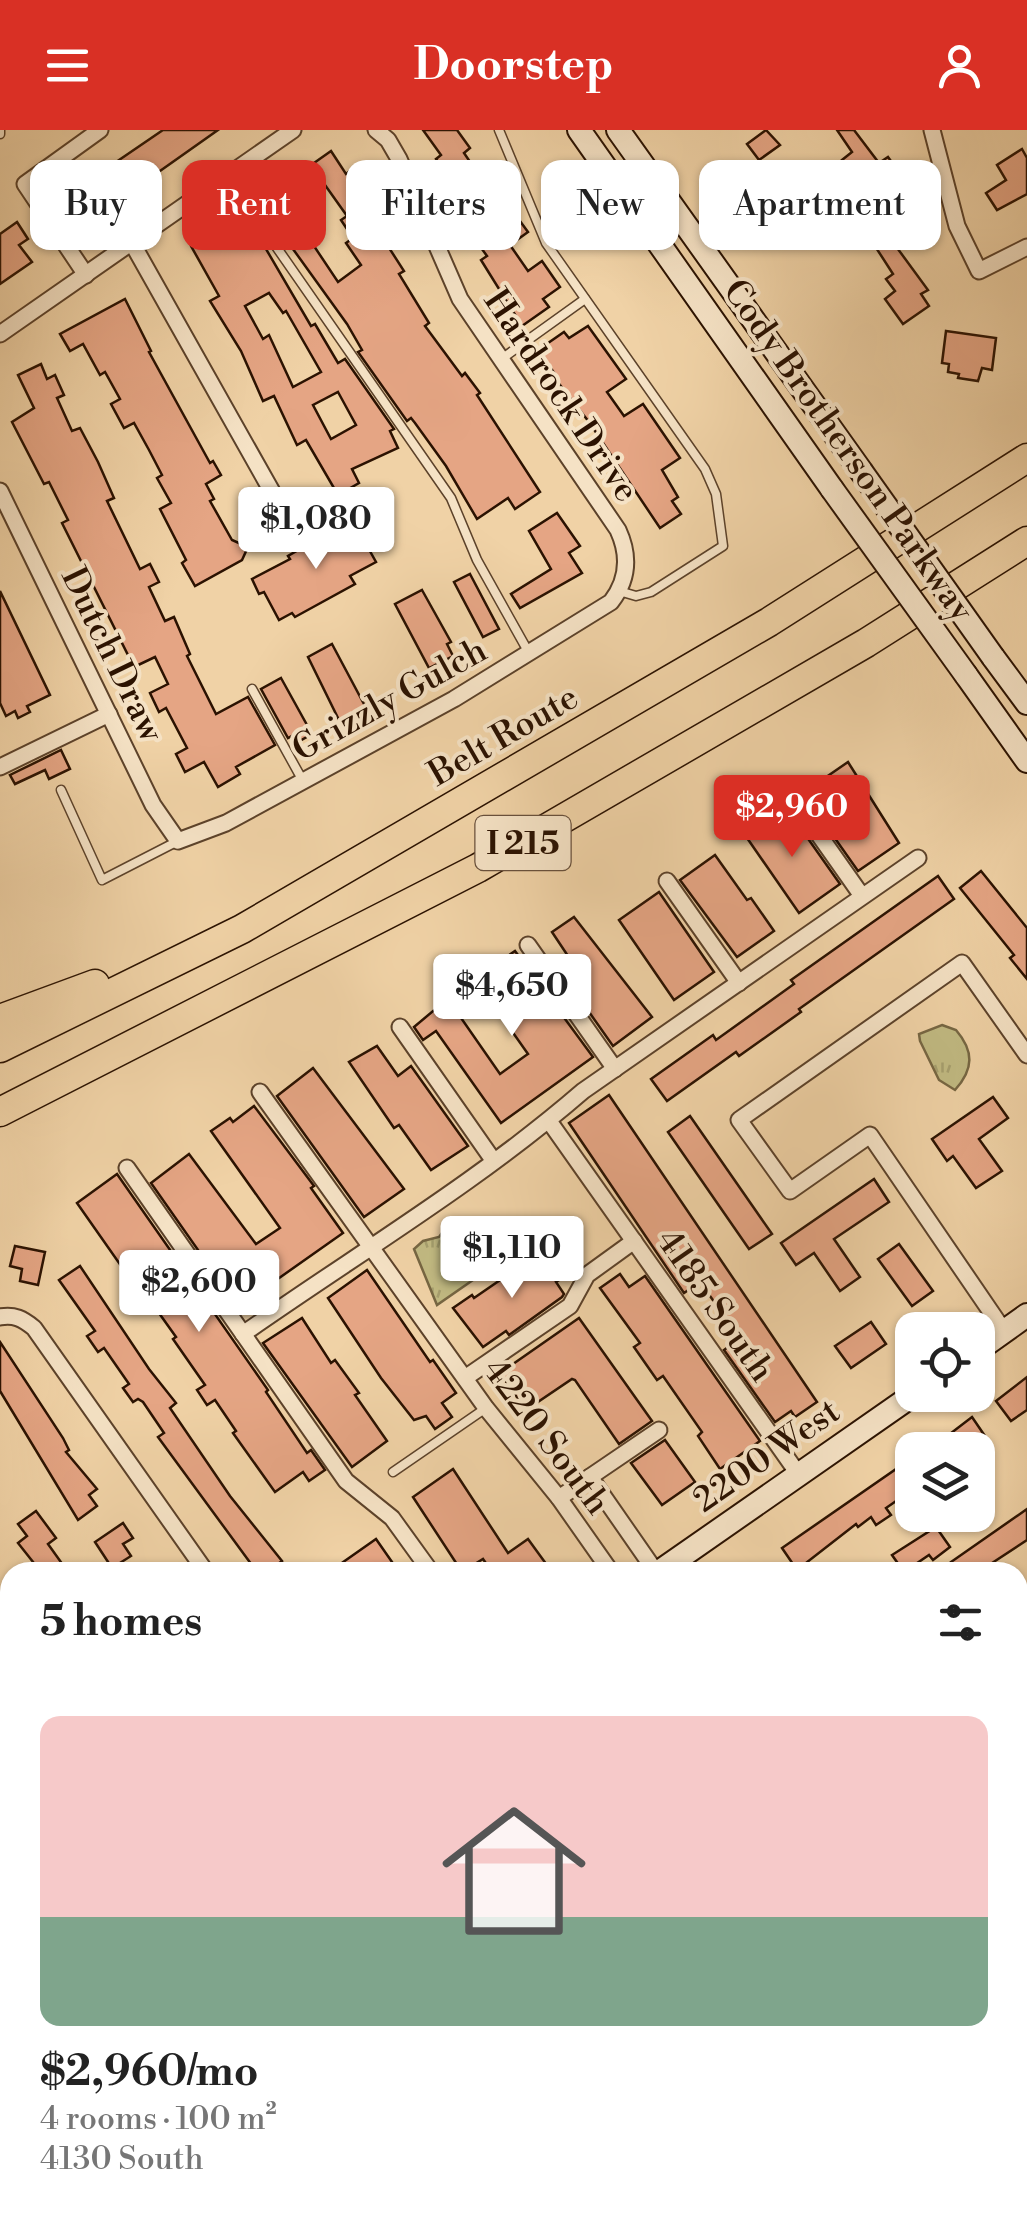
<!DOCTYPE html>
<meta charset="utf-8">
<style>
body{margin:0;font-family:"Libre Bodoni",serif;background:#f2f2f2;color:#222;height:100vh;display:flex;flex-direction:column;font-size:38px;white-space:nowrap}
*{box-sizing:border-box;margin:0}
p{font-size:32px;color:#767676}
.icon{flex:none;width:55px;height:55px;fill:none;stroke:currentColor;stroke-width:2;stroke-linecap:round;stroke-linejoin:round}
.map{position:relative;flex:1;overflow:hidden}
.side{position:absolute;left:0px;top:1432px;width:1028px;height:672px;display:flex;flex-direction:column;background:#fff;border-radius:30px 30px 0 0;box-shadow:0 2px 8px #0004}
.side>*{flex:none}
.hud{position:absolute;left:30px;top:30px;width:968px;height:90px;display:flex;gap:20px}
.fabs{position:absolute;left:895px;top:1182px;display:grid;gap:20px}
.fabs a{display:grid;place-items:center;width:100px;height:100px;border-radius:20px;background:#fff;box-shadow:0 2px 8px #0004;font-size:50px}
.price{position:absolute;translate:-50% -85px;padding:0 22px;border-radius:10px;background:#fff;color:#222;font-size:32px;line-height:65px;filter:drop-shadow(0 2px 5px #0008)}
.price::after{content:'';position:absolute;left:50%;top:60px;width:30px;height:22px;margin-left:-15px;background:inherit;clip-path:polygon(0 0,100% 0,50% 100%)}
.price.active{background:#d93025;color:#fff}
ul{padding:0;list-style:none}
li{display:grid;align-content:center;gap:20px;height:530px;padding:0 40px}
li span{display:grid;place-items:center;height:310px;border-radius:20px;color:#555}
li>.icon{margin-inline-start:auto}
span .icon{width:180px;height:180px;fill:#fffc;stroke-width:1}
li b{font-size:42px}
h2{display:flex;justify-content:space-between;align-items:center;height:120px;padding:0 40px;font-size:42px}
.tag{padding:0 35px;border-radius:20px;background:#fff;box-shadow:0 2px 8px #0004;font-size:35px;line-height:90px}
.tag.active{background:#d93025;color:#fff}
header{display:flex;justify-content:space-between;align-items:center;height:130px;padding:0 40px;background:#d93025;color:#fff;font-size:45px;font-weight:700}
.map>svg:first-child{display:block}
</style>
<header><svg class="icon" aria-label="menu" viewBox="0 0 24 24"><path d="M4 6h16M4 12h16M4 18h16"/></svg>Doorstep<svg class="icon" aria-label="person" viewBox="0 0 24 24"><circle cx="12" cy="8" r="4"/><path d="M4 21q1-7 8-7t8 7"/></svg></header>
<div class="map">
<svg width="1027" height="2103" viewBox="0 0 1027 2103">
<defs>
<pattern id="grass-tufts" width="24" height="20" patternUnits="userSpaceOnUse" patternTransform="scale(2.5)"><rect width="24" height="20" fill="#c1ba82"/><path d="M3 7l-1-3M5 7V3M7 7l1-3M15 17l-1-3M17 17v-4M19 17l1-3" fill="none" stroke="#a69f6e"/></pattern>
</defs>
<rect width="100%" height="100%" fill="#f0d2a6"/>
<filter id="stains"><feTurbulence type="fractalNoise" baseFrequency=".002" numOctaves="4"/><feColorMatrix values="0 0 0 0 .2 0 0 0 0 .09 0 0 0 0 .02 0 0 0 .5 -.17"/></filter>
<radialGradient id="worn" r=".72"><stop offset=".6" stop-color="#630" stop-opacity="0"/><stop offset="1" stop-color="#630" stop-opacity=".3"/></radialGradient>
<g fill="url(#grass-tufts)" stroke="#766642" stroke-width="2.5">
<path d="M942 895 956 900C974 921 974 939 955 960L939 950 920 911 919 904Z"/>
<path d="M451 1091C477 1100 475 1115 503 1122L506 1127 437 1175 414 1119 423 1111 439 1107Z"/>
</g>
<g fill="#e5a584" stroke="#2b1201" stroke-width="2.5" fill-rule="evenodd">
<path d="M163 0H218L75 101 56 73Z"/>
<path d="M423 0H457L470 18 464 23 485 54 500 43 510 56 507 58 516 71 509 76 528 102 510 115 528 141 542 131 560 157 543 169 549 177 522 196 481 130 487 126 464 94 470 90 452 64 458 59 436 29 441 25Z"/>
<path d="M766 0 780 15 759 30 747 14Z"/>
<path d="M837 0H854L879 33 888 27 903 48 886 61 914 103 895 115 928 160 921 164 929 176 903 194 885 169 895 161 886 149 893 144 864 99 881 88 876 80 879 78 842 30 852 22Z"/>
<path d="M1022 19 1027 28V64L997 80 986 63 1006 50 997 35Z"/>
<path d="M331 21 346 44 355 37 370 59 362 64 379 88 373 93 404 141 399 144 429 193 425 196 462 246 465 243 480 263 477 265 540 362 515 379 508 368 477 389 446 336 415 293 411 288 407 291 358 222 362 220 347 194 262 76 255 61 270 50 338 152 361 135 346 113 353 108 341 90 347 86 325 55 318 60 304 40Z"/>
<path d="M17 92 28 109 19 115 32 132 0 154V104Z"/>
<path d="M252 95 311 196 315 194 338 233 345 229 394 299 390 301 398 318 352 339 359 353 338 365 306 310 297 315 274 266 263 271 241 221 210 171 219 166 191 116 217 102 221 110ZM269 163 283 183 286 181 321 242 293 257 269 205 263 209 245 176ZM338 262 356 295 331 309 313 275Z"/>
<path d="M125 169 151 221 149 222 210 333 213 331 221 345 206 354 214 369 210 371 232 410 248 417 242 430 195 456 182 433 186 430 160 379 171 373 157 348 162 345 149 320 134 293 124 298 111 274 120 269 105 242 100 245 83 214 70 221 60 204Z"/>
<path d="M588 196 626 249 607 262 624 286 643 274 680 328 662 340 678 367 672 371 681 384 660 398 589 292 553 246 555 244 538 220 564 202 569 208Z"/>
<path d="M946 201 996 208 992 240 982 238 978 251 958 248 959 244 948 242 949 234 942 233Z"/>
<path d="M41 234 47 249 55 245 64 265 57 268 72 301 80 298 98 332 114 368 107 371 140 439 150 434 159 452 149 457 165 491 174 487 190 524 187 526 216 584 248 567 275 615 236 637 240 644 218 657 204 632 185 642 176 624 187 618 166 578 159 582 150 563 168 554 155 527 134 537 62 393 68 390 49 352 44 354 12 292 34 278 18 245Z"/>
<path d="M557 383 580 416 569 423 582 443 520 478 511 464 551 439 529 401Z"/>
<path d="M352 389 376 432 350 446 355 454 295 487 292 483 279 490 264 462 259 464 252 449 290 429 288 426Z"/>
<path d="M470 444 499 499 483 507 454 452Z"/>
<path d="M422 460 451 512 447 514 453 526 429 538 395 474Z"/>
<path d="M0 461 50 565 27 576 30 582 18 588 15 581 6 586 0 573Z"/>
<path d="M332 514 365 576 339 590 308 527Z"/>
<path d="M281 548 312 604 296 613 292 606 288 608 261 559Z"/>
<path d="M61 620 70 639 49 649 45 640 15 654 10 645Z"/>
<path d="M848 632 899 713 858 741 803 663Z"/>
<path d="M785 676 840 754 799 783 745 705Z"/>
<path d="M715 725 747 770 751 768 774 801 737 827 680 750Z"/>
<path d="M981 741 1027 798V849L1010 828 1014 825 960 758Z"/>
<path d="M938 746 954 769 799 879 801 882 739 926 736 922 667 971 651 949 713 905 716 910 794 854 791 850Z"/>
<path d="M659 762 714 842 674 870 619 790Z"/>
<path d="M574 787 652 887 613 916 556 835 568 826 552 802Z"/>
<path d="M515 821 593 927 501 993 436 901 423 910 414 897 451 866 463 882 459 885 500 944 525 926 528 924 475 849Z"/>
<path d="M377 916 398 946 411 936 468 1016 431 1040 399 995 394 998 349 932Z"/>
<path d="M313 938 404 1059 364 1087 277 966Z"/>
<path d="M609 965 817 1272 795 1287 791 1281 775 1292 724 1220 739 1209 720 1180 700 1152 684 1163 569 993Z"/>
<path d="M993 967 1008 988 979 1009 1002 1041 976 1058 953 1026 947 1031 932 1009Z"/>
<path d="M254 976 314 1056 311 1058 343 1103 238 1177 151 1053 189 1024 256 1114 280 1098 211 1001 230 988 233 992Z"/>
<path d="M690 986 772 1104 749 1119 668 1002Z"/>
<path d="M117 1044 268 1260 266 1262 307 1323 311 1320 325 1340 309 1351 303 1342 275 1362 233 1303 236 1301 215 1270 207 1275 197 1260 205 1255 173 1209 176 1207 134 1148 131 1150 77 1073Z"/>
<path d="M874 1049 889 1072 834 1109 860 1147 840 1161 814 1123 796 1135 781 1113Z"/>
<path d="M899 1114 933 1161 912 1176 878 1129Z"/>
<path d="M15 1116 45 1122 38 1155 20 1151 22 1139 10 1136Z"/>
<path d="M541 1122 561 1149 556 1152 564 1164 562 1167 509 1205 506 1201 483 1217 453 1178 472 1165 474 1168Z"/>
<path d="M80 1136 149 1239 176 1273 170 1278 230 1366 282 1431 267 1442H257L158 1307 164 1303 143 1272 138 1269 133 1272 123 1258 129 1254 104 1218 98 1222 87 1206 95 1201 59 1150Z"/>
<path d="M367 1140 430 1232 433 1230 456 1263 442 1273 452 1287 435 1299 426 1286 414 1290 381 1248 328 1168Z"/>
<path d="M620 1144 629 1157 645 1146 760 1311 720 1339 698 1306 702 1302 663 1246 657 1250 634 1217 640 1213 600 1158Z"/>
<path d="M302 1188 331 1233 335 1230 359 1263 355 1265 387 1311 352 1337 263 1213Z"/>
<path d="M579 1188 652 1291 619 1314 575 1250 572 1249 526 1280 500 1243Z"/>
<path d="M871 1192 886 1214 851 1238 835 1216Z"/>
<path d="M0 1212 63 1308 69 1320 66 1322 97 1359 89 1365 97 1376 78 1390 0 1261Z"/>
<path d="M1027 1247V1280L1011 1291 996 1271Z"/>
<path d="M972 1287 987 1309 972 1320H929Z"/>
<path d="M665 1310 695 1352 662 1375 631 1333Z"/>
<path d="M912 1328V1360L886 1378 891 1385 876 1395 871 1387 858 1397 856 1394 797 1440 782 1418Z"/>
<path d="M453 1339 508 1423 528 1409 552 1442H492L483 1429 462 1442 413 1367Z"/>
<path d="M1027 1379V1410L986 1437 990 1442H958L951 1432Z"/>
<path d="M36 1381 56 1408 48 1414 68 1442H41L18 1413 27 1406 18 1394Z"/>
<path d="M123 1393 133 1408 123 1414 131 1426 112 1438 95 1412Z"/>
<path d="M936 1397 950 1417 933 1430 929 1425 904 1442 892 1425Z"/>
<path d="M376 1409 399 1442H329Z"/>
</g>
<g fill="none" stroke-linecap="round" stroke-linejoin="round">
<defs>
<g id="lane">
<path d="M499 0 546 113 705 339 716 364 723 416 651 462 636 466 619 461"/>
<path d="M0 4V0"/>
<path d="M227 46 451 368 477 430 529 523"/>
<path d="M500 230 585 169"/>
<path d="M252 559 303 651"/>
<path d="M61 660 102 750 178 711"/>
<path d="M393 1342 486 1278"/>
<path d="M1018 1922 1027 1916"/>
<path d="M1018 1978 1027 1971"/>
</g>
<g id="street">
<path d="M932 0 957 96 979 141 1027 117"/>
<path d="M132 113 275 367"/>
<path d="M86 145 25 54 100 0"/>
<path d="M0 204 293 0"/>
<path d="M0 361 153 675 178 711 226 693 454 569 611 472C628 450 630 426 618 400L460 169 399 29 388 10 376 0"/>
<path d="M0 637 109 584"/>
<path d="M793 668 862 766"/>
<path d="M667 751 739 853"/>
<path d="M528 815 615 939"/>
<path d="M400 897 493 1030"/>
<path d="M260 962 486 1278 559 1368 611 1442"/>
<path d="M549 991 799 1345"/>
<path d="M127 1038 346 1351 392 1388 431 1442"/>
<path d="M0 1187C14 1184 23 1189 34 1198L206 1442"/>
<path d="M1004 1201 870 1005 790 1061 739 990 962 833 1027 925"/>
<path d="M243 1204C357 1124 478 1052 583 961L918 728"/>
<path d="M465 1248 570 1176 587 1145 634 1111"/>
<path d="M590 1347 656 1442"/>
<path d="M559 1368 659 1300"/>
<path d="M0 1471 10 1485"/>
<path d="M1018 1473 1027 1466"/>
<path d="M0 1647 10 1640"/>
<path d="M1018 1745 1027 1738"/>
<path d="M165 2095 171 2103"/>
<path d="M422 2095 428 2103"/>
<path d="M681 2095 687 2103"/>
<path d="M943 2095 949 2103"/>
</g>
<g id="secondary">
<path d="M579 0 832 359"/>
<path d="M618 0 861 341"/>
<path d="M993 527 1027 573"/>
<path d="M966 545 1027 631"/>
<path d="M978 1220 1027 1185"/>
<path d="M659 1442 913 1265"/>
<path d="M0 1903 10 1896"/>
</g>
<g id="highway">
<path d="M0 889 95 854"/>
<path d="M0 918 242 799 769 492 1027 328"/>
<path d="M0 982 478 738 866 513 1027 411"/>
</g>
</defs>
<use href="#lane" stroke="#5c422a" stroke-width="11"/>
<use href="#street" stroke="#5c422a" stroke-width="19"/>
<use href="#secondary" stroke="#2b1201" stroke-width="26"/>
<use href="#highway" stroke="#2b1201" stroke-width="31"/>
<use href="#lane" stroke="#f5e2c5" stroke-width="8"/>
<use href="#street" stroke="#f5e2c5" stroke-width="15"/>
<use href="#secondary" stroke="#f5e2c5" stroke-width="22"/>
<use href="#highway" stroke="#f0d2a6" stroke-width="28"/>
<defs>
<g id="secondary-bridge">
<path d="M861 341 993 527"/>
<path d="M832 359 966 545"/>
</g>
</defs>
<use href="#secondary-bridge" stroke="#2b1201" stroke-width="26" stroke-linecap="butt"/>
<use href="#secondary-bridge" stroke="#f5e2c5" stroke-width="22"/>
</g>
<g text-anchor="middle" stroke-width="8" stroke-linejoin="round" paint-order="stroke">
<rect fill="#f5e2c5" stroke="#68503c" stroke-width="2.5" x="475.5" y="686" width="95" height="54" rx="8"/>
<g font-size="32" font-weight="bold" fill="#2b1201">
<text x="523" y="724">I 215</text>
</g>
<g font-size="35" fill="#2b1201" stroke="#f5e2c5">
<text transform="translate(562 265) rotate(56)" y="12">Hardrock Drive</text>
<text transform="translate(849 320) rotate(55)" y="12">Cody Brotherson Parkway</text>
<text transform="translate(113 524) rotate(64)" y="12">Dutch Draw</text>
<text transform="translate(389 569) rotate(-29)" y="12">Grizzly Gulch</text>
<text transform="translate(503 605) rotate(-30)" y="12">Belt Route</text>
<text transform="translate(716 1175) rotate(55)" y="12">4185 South</text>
<text transform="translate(547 1306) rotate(53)" y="12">4220 South</text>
<text transform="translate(766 1325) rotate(-35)" y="12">2200 West</text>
</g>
</g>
<rect width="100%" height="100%" filter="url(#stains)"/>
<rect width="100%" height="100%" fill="url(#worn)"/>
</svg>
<div class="fabs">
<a><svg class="icon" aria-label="locate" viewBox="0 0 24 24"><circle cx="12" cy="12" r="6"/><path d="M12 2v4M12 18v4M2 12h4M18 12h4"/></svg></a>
<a><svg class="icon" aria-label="layers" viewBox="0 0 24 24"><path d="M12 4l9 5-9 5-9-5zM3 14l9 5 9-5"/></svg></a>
</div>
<b class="price" style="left:316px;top:442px">$1,080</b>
<b class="price active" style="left:792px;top:730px">$2,960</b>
<b class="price" style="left:512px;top:909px">$4,650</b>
<b class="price" style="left:512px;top:1171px">$1,110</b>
<b class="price" style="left:199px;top:1205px">$2,600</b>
<div class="hud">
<a class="tag">Buy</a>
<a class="tag active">Rent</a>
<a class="tag">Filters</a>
<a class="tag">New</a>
<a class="tag">Apartment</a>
</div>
<section class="side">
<h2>5 homes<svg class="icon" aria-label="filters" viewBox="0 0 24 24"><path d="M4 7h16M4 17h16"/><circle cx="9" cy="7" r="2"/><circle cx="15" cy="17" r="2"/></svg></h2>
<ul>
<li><span style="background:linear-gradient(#f6c9c9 65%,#7fa58c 0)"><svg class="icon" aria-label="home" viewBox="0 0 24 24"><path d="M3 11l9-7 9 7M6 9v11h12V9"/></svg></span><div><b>$2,960/mo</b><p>4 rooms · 100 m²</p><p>4130 South</p></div></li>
</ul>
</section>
</div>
